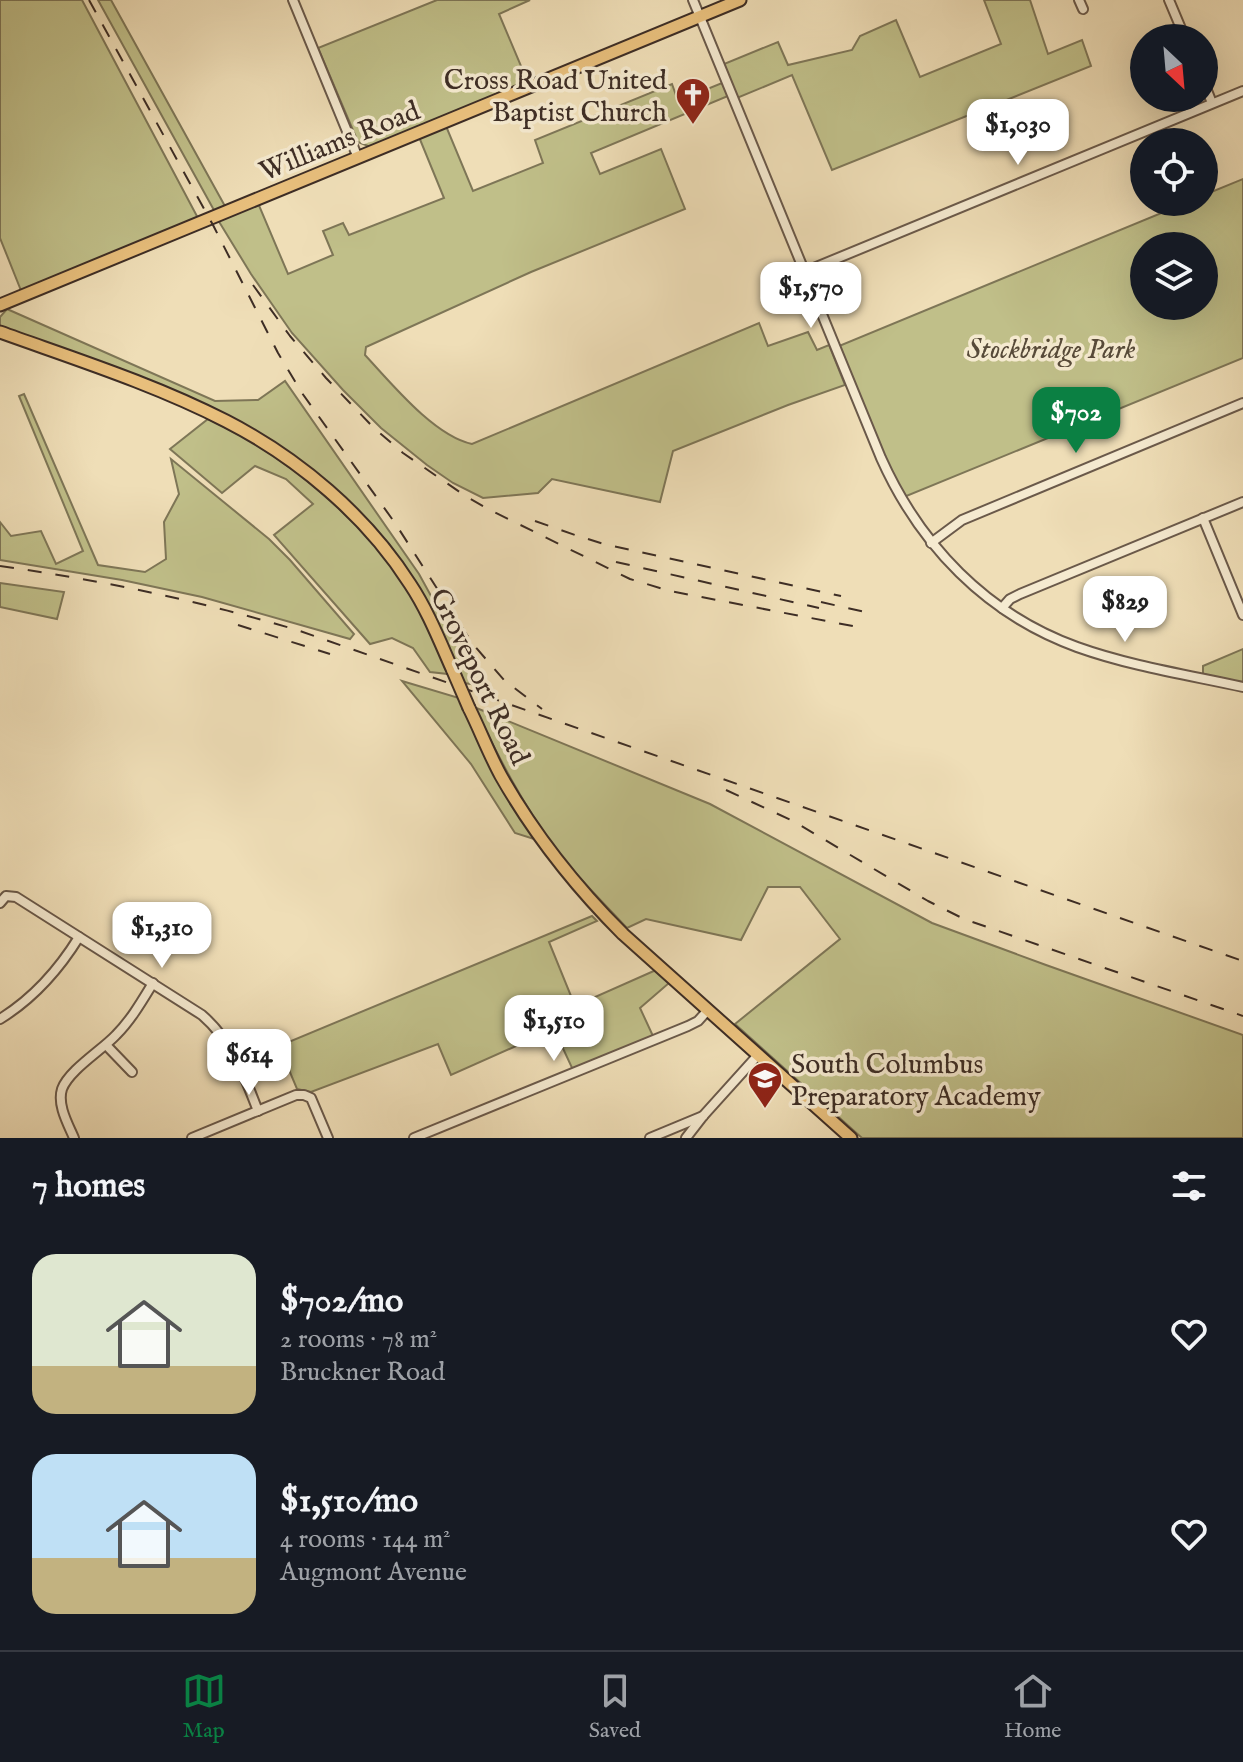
<!DOCTYPE html>
<meta charset="utf-8">
<style>
body{margin:0;font-family:"IM FELL English",serif;background:#242831;color:#f1f3f6;height:100vh;display:flex;flex-direction:column;font-size:30px;white-space:nowrap}
*{box-sizing:border-box;margin:0}
p{font-size:26px;color:#9ea1a6}
.icon{flex:none;width:44px;height:44px;fill:none;stroke:currentColor;stroke-width:2;stroke-linecap:round;stroke-linejoin:round}
.map{position:relative;height:1138px;overflow:hidden}
.panel{display:flex;flex-direction:column;background:#171b24;flex:1}
.panel>*{flex:none}
.needle{width:52px;rotate:154deg}
.buttons{position:absolute;left:1130px;top:24px;display:grid;gap:16px}
.buttons a{display:grid;place-items:center;width:88px;height:88px;border-radius:50%;background:#171b24;box-shadow:0 8px 32px #0002;font-size:40px}
.price{position:absolute;translate:-50% -68px;padding:0 18px;border-radius:16px;background:#fff;color:#222;font-size:26px;line-height:52px;filter:drop-shadow(0 2px 4px #0008)}
.price::after{content:'';position:absolute;left:50%;top:48px;width:24px;height:18px;margin-left:-12px;background:inherit;clip-path:polygon(0 0,100% 0,50% 100%)}
.price.active{background:#0b8043;color:#fff}
ul{padding:0;list-style:none}
li{display:flex;align-items:center;gap:24px;height:200px;padding:0 32px}
li span{display:grid;place-items:center;flex:none;width:224px;height:160px;border-radius:24px;color:#555}
li>.icon{margin-inline-start:auto}
span .icon{width:96px;height:96px;fill:#fffc;stroke-width:1}
li b{font-size:34px}
h2{display:flex;justify-content:space-between;align-items:center;height:96px;padding:0 32px;font-size:34px}
.menu{display:flex;justify-content:space-around;align-items:center;height:112px;border-top:2px solid #363941;background:#171b24;font-size:22px;color:#9ea1a6}
.menu a{display:grid;justify-items:center;gap:4px}
.menu .active{color:#0b8043}
.map>svg:first-child{display:block}
</style>
<div class="map">
<svg width="1243" height="1138" viewBox="0 0 1243 1138">
<rect width="100%" height="100%" fill="#efdeb7"/>
<filter id="stains"><feTurbulence type="fractalNoise" baseFrequency=".0025" numOctaves="4"/><feColorMatrix values="0 0 0 0 .2 0 0 0 0 .09 0 0 0 0 .02 0 0 0 .5 -.17"/></filter>
<radialGradient id="worn" r=".72"><stop offset=".6" stop-color="#630" stop-opacity="0"/><stop offset="1" stop-color="#630" stop-opacity=".3"/></radialGradient>
<g fill="#c0bf89" stroke="#7e7657" stroke-width="2" fill-rule="evenodd">
<path d="M0 0H82L199 220 22 293 0 238Z"/>
<path d="M98 0H111L226 208 215 212Z"/>
<path d="M437 0H530L499 14 529 85 375 146H368L358 142 318 48Z"/>
<path d="M984 0H1030L1048 54 1082 40 1091 66 832 170 792 75 737 98 724 64 778 42 788 65 852 50 860 36 896 20 920 77 1001 44Z"/>
<path d="M722 83 728 96 591 153 600 174 661 149 685 209 531 272 366 347 365 355C391 383 434 436 472 444L759 323 768 346 808 332 817 350 829 345 845 385 788 405 673 451 660 502 552 479 538 493 483 498 453 483 427 465 381 428 343 390 292 333 251 274 218 220 258 203 288 274 333 255 323 231 343 223 349 235 444 198 419 137 446 126 473 191 543 163 535 140 672 84 678 101Z"/>
<path d="M1243 179V358L904 497 886 462 839 346 1188 202H1204V195ZM1144 246H1204V306H1144Z"/>
<path d="M7 309 215 401 258 400 285 381 419 574 469 665 471 684 464 683 436 620 417 584 387 542 360 513 312 471 141 379 0 326V317Z"/>
<path d="M24 394 98 565 145 572 166 559 164 522 179 494 171 459 269 539 290 560 354 634 350 639 202 597 122 580 0 560V522L11 536 41 531 56 564 83 551 19 396Z"/>
<path d="M208 419C223 427 238 434 252 442 307 475 374 535 408 590 424 617 435 646 448 674L430 672 413 648 392 638 370 644 274 535 313 504 286 479 255 466 222 493 170 449Z"/>
<path d="M0 583 64 592 57 619 0 607Z"/>
<path d="M1243 649V683L1203 674V666Z"/>
<path d="M402 681 459 698 496 775 534 839 515 833 471 764Z"/>
<path d="M474 707 710 804 932 923 1046 965 1243 1035V1138H862L735 1024 840 939 800 887H768L741 940 646 919 627 928C603 902 577 877 556 849 523 805 498 756 474 707Z"/>
<path d="M592 916 597 921 549 942 575 1006 656 970 669 983 640 1008 653 1036 573 1070 554 1029 451 1075 438 1044 311 1092 297 1089 279 1046Z"/>
</g>
<g fill="none" stroke-linecap="round" stroke-linejoin="round">
<defs>
<g id="minor">
<path d="M293 0 358 158"/>
<path d="M693 0 881 458C920 545 986 614 1077 647 1130 666 1188 675 1243 687"/>
<path d="M1079 0 1083 9"/>
<path d="M1169 0 1185 38"/>
<path d="M1204 83 1212 103"/>
<path d="M804 272 1243 91"/>
<path d="M1203 518 1243 615"/>
<path d="M931 543 962 520 1243 403"/>
<path d="M1002 608 1010 599 1020 594 1243 502"/>
<path d="M0 903 6 896 16 897 202 1015C232 1041 244 1075 258 1111"/>
<path d="M0 1019C34 998 58 971 79 937"/>
<path d="M106 1045 132 1072"/>
<path d="M74 1138C68 1124 57 1105 62 1089 69 1070 102 1050 116 1035 131 1020 142 1001 153 983"/>
<path d="M192 1138 296 1095H304L311 1098 328 1138"/>
<path d="M414 1138 688 1026 698 1021 708 1010"/>
<path d="M650 1138 703 1116"/>
<path d="M686 1138 703 1116 758 1055"/>
</g>
<g id="major">
<path d="M0 305 740 0"/>
<path d="M0 332C75 359 154 384 226 421 298 458 366 515 410 584 428 611 440 642 453 671"/>
<path d="M469 708C480 730 489 754 501 776 534 834 575 886 623 934L851 1138"/>
</g>
</defs>
<use href="#minor" stroke="#6a594a" stroke-width="12"/>
<use href="#major" stroke="#3d2d25" stroke-width="15"/>
<use href="#minor" stroke="#f5ead0" stroke-width="8"/>
<use href="#major" stroke="#e8bf7c" stroke-width="11"/>
<g stroke="#3d2d25" stroke-width="2" stroke-dasharray="14 14" stroke-linecap="butt">
<path d="M89 0 213 225 278 353 302 393 395 523 472 643 504 680 542 709"/>
<path d="M253 285 290 336 326 378 374 428 403 453 467 497 488 509 630 579 670 591 863 628"/>
<path d="M535 521 578 536 604 544 841 596"/>
<path d="M616 562 819 608"/>
<path d="M0 566C101 580 200 601 297 630L1243 961"/>
<path d="M821 602 865 612"/>
<path d="M238 625 330 654"/>
<path d="M726 790 793 821 928 901 964 919 1243 1016"/>
</g>
<defs>
<path id="major-bridge" d="M453 671 469 708"/>
</defs>
<use href="#major-bridge" stroke="#3d2d25" stroke-width="15" stroke-linecap="butt"/>
<use href="#major-bridge" stroke="#e8bf7c" stroke-width="11"/>
</g>
<defs>
<symbol id="church-pin" viewBox="-11 -11 22 30"><path d="M0 17L-7.5 6A9.5 9.5 0 1 1 7.5 6Z" fill="#8f2418" stroke="#f5ead0"/><path d="M-1.2-6h2.4v3.5h3.3v2.4h-3.3V6h-2.4V-.1h-3.3v-2.4h3.3Z" fill="#fff"/></symbol>
<symbol id="school-pin" viewBox="-11 -11 22 30"><path d="M0 17L-7.5 6A9.5 9.5 0 1 1 7.5 6Z" fill="#8f2418" stroke="#f5ead0"/><path d="M0-5L7-2L0 1L-7-2ZM-4 1L0 2.5L4 1V4Q0 6-4 4Z" fill="#fff"/></symbol>
</defs>
<g fill-rule="evenodd">
<use href="#church-pin" x="673" y="75" width="40" height="54"/>
<use href="#school-pin" x="745" y="1059" width="40" height="54"/>
</g>
<g text-anchor="middle" stroke-width="7" stroke-linejoin="round" paint-order="stroke">
<g font-size="28" fill="#3d2d25" stroke="#f5ead0" text-anchor="end">
<text x="667" y="89">Cross Road United<tspan x="667" dy="32">Baptist Church</tspan></text>
<text x="791" y="1073" text-anchor="start">South Columbus<tspan x="791" dy="32">Preparatory Academy</tspan></text>
</g>
<g font-size="28" fill="#3d2d25" stroke="#f5ead0">
<text transform="translate(339 140) rotate(-22)" y="10">Williams Road</text>
<text transform="translate(481 676) rotate(64)" y="10">Groveport Road</text>
</g>
<g font-size="28" font-style="italic" fill="#574a39" stroke="#f5ead0">
<text x="1051" y="358">Stockbridge Park</text>
</g>
</g>
<rect width="100%" height="100%" filter="url(#stains)"/>
<rect width="100%" height="100%" fill="url(#worn)"/>
</svg>
<div class="buttons">
<a><svg class="needle" viewBox="-14 -14 28 28"><path d="M0-13l5 13h-10z" fill="#e53935"/><path d="M0 13l5-13h-10z" fill="#9ea1a6"/></svg></a>
<a><svg class="icon" aria-label="locate" viewBox="0 0 24 24"><circle cx="12" cy="12" r="6"/><path d="M12 2v4M12 18v4M2 12h4M18 12h4"/></svg></a>
<a><svg class="icon" aria-label="layers" viewBox="0 0 24 24"><path d="M12 4l9 5-9 5-9-5zM3 14l9 5 9-5"/></svg></a>
</div>
<b class="price" style="left:1018px;top:167px">$1,030</b>
<b class="price" style="left:811px;top:330px">$1,570</b>
<b class="price active" style="left:1076px;top:455px">$702</b>
<b class="price" style="left:1125px;top:644px">$829</b>
<b class="price" style="left:162px;top:970px">$1,310</b>
<b class="price" style="left:554px;top:1063px">$1,510</b>
<b class="price" style="left:249px;top:1097px">$614</b>
</div>
<section class="panel">
<h2>7 homes<svg class="icon" aria-label="filters" viewBox="0 0 24 24"><path d="M4 7h16M4 17h16"/><circle cx="9" cy="7" r="2"/><circle cx="15" cy="17" r="2"/></svg></h2>
<ul>
<li><span style="background:linear-gradient(#dfe7d0 70%,#c2b280 0)"><svg class="icon" aria-label="home" viewBox="0 0 24 24"><path d="M3 11l9-7 9 7M6 9v11h12V9"/></svg></span><div><b>$702/mo</b><p>2 rooms · 78 m²</p><p>Bruckner Road</p></div><svg class="icon" aria-label="heart" viewBox="0 0 24 24"><path d="M12 20l-8-8c-3-5 5-10 8-4 3-6 11-1 8 4z"/></svg></li>
<li><span style="background:linear-gradient(#bfe0f5 65%,#c2b280 0)"><svg class="icon" aria-label="home" viewBox="0 0 24 24"><path d="M3 11l9-7 9 7M6 9v11h12V9"/></svg></span><div><b>$1,510/mo</b><p>4 rooms · 144 m²</p><p>Augmont Avenue</p></div><svg class="icon" aria-label="heart" viewBox="0 0 24 24"><path d="M12 20l-8-8c-3-5 5-10 8-4 3-6 11-1 8 4z"/></svg></li>
</ul>
</section>
<nav class="menu">
<a class="active"><svg class="icon" aria-label="map" viewBox="0 0 24 24"><path d="M3 6l6-2 6 2 6-2v14l-6 2-6-2-6 2zM9 4v14M15 6v14"/></svg>Map</a>
<a><svg class="icon" aria-label="saved" viewBox="0 0 24 24"><path d="M7 4h10v16l-5-4-5 4z"/></svg>Saved</a>
<a><svg class="icon" aria-label="home" viewBox="0 0 24 24"><path d="M3 11l9-7 9 7M6 9v11h12V9"/></svg>Home</a>
</nav>
